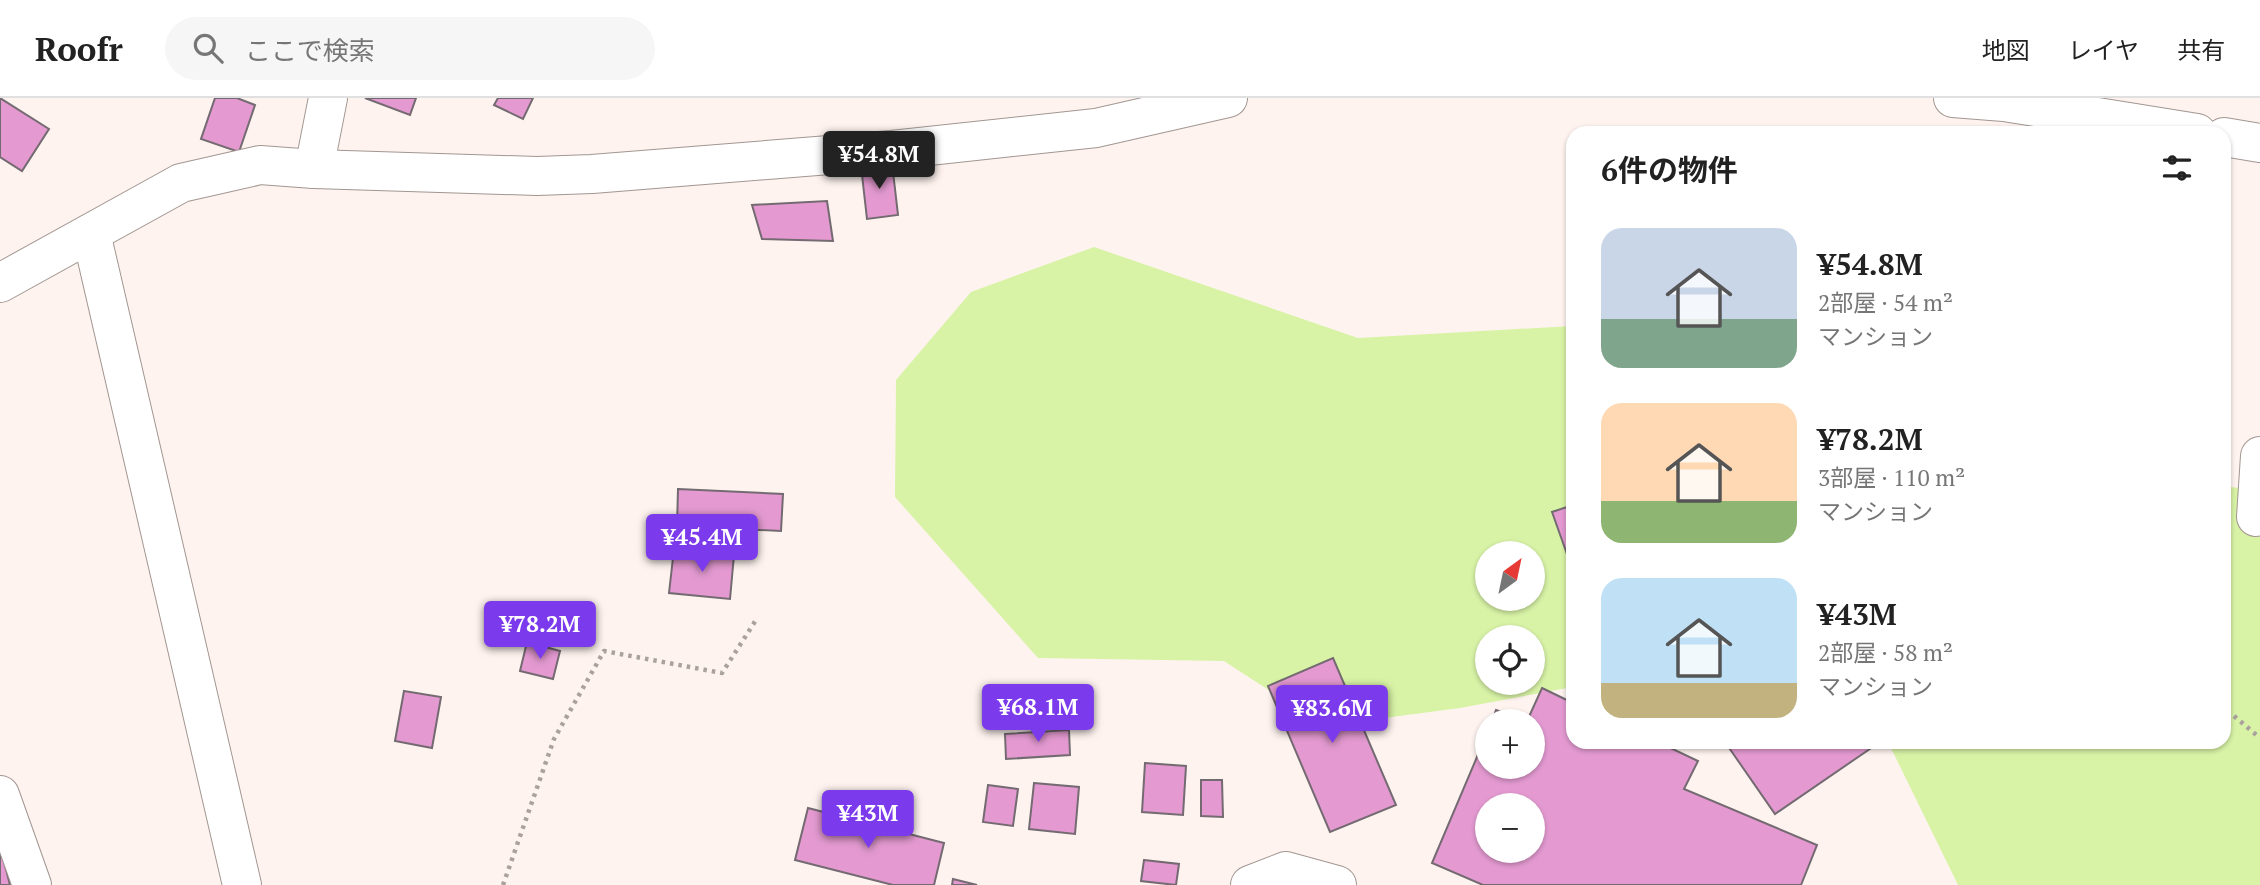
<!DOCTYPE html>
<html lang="ja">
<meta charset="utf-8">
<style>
body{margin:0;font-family:"PT Serif","Noto Sans JP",serif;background:#f6f6f6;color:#222;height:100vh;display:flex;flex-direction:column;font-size:26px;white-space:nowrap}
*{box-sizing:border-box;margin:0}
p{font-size:23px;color:#767676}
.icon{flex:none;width:38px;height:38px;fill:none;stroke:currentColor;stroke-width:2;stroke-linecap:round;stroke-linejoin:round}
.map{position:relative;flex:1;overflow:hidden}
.sheet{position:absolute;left:1566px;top:28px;width:665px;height:623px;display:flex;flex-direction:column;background:#fff;border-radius:21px;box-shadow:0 2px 5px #0004}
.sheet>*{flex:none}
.needle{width:46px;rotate:33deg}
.controls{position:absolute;left:1475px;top:443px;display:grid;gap:14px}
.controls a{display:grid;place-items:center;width:70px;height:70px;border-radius:50%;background:#fff;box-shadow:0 2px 5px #0004;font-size:35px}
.price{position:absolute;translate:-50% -60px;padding:0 16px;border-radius:7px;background:#7c3aed;color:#fff;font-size:23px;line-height:46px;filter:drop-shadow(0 2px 4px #0008)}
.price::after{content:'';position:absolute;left:50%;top:42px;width:21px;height:16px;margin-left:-10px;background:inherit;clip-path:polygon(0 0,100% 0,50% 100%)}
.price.active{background:#222;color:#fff}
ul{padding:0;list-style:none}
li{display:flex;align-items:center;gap:21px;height:175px;padding:0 35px}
li span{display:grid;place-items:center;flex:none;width:196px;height:140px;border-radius:21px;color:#555}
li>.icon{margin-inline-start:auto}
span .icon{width:84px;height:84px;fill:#fffc;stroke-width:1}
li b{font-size:30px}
h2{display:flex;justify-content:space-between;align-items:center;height:84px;padding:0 35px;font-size:30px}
header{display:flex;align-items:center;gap:42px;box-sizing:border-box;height:98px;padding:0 35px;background:#fff;border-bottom:2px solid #e0e0e0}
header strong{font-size:33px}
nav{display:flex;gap:38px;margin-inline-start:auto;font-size:24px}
.search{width:490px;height:63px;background:#f6f6f6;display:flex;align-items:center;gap:18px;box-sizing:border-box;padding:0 24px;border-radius:38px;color:#767676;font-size:26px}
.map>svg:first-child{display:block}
</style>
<header>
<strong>Roofr</strong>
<div class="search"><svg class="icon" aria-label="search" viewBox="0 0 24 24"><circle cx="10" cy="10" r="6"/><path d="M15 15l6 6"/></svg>ここで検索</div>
<nav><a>地図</a><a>レイヤ</a><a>共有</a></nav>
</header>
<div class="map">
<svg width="2260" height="787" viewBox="0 0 2260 787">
<rect width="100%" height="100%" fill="#fef3ef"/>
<g fill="#d8f3a6" fill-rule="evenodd">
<path d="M1094 149 1358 240 1573 228V589L1460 610 1324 628 1224 563 1038 560 895 399 896 282 971 194ZM1488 455H1533V500H1488ZM1488 539H1533V584H1488Z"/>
<path d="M2224 388 2260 393V787H1958L1888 644H2224Z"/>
</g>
<g fill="#e49ad1" stroke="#746a71" stroke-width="2" fill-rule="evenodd">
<path d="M0 0 49 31 22 73 0 59Z"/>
<path d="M215 0H237L255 7 239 54 201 41Z"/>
<path d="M365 0H416L410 17Z"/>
<path d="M498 0H533L523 21 494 7Z"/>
<path d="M892 65 898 117 867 121 861 68Z"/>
<path d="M827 103 833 143 762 141 752 107Z"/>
<path d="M2224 315 2228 316 2224 342Z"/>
<path d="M678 391 783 396 781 433 677 428Z"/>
<path d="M1573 407V473L1552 414Z"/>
<path d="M674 451 734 457 730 501 669 495Z"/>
<path d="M527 544 560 553 553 581 520 573Z"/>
<path d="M1333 560 1396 707 1330 734 1268 588Z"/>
<path d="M1542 590 1573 605V644H1658L1698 663 1684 691 1817 747 1801 787H1483L1432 765 1488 633V668H1533V623H1527ZM1488 707H1533V752H1488Z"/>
<path d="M404 593 441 599 432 650 395 643Z"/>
<path d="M1496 612 1522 623H1492Z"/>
<path d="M1069 632 1070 657 1006 661 1005 636Z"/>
<path d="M1725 644H1880L1775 716Z"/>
<path d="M1145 665 1186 668 1183 717 1142 714Z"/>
<path d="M1201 682H1222L1223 719 1201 718Z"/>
<path d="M1034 685 1079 689 1075 736 1029 731Z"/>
<path d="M988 687 1018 691 1013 728 983 724Z"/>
<path d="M808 710 944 745 934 787H893L795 762Z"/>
<path d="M0 748 10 787H0Z"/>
<path d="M1144 762 1179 766 1176 787 1141 783Z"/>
<path d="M953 781 977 787H952Z"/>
</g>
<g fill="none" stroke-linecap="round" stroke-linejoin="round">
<defs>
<g id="minor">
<path d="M1953 0 2004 4 2197 35"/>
<path d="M2224 39 2260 45"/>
<path d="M314 71 328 0"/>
<path d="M91 135 242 787"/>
<path d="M0 185 181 85 260 67 314 71 537 78 592 76 892 52 1096 30 1228 0"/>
<path d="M2256 419 2260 358"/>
<path d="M0 697 32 787"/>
<path d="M1250 787 1286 773 1337 787"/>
</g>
</defs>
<use href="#minor" stroke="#a29691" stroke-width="40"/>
<g stroke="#a9a19e" stroke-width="4.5" stroke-dasharray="3.5 5" stroke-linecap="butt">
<path d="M2234 618 2260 640"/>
<path d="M503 787 554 641 604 553 722 575 756 522"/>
</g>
<use href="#minor" stroke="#fff" stroke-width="38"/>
</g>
</svg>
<div class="controls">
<a><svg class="needle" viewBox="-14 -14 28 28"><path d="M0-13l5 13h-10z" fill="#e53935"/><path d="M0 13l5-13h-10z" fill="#767676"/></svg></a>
<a><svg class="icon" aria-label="locate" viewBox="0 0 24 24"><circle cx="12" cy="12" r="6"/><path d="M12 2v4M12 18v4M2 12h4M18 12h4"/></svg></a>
<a>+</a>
<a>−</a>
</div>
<b class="price active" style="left:879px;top:93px">¥54.8M</b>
<b class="price" style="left:702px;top:476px">¥45.4M</b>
<b class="price" style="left:540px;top:563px">¥78.2M</b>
<b class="price" style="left:1038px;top:646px">¥68.1M</b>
<b class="price" style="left:1332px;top:647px">¥83.6M</b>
<b class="price" style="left:868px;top:752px">¥43M</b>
<section class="sheet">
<h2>6件の物件<svg class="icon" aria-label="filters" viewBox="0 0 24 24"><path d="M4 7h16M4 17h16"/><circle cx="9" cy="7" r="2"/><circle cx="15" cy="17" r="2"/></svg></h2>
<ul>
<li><span style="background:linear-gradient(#c9d6e8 65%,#7fa58c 0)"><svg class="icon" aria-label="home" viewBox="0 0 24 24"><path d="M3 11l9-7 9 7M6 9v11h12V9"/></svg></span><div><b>¥54.8M</b><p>2部屋 · 54 m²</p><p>マンション</p></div></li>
<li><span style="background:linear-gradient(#ffd9b3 70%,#8fb573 0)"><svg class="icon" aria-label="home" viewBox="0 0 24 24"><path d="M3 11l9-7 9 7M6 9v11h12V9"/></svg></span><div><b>¥78.2M</b><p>3部屋 · 110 m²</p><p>マンション</p></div></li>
<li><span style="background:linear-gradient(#bfe0f5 75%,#c2b280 0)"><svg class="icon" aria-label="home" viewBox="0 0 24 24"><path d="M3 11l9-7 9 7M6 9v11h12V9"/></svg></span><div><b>¥43M</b><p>2部屋 · 58 m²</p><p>マンション</p></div></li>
</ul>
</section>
</div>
